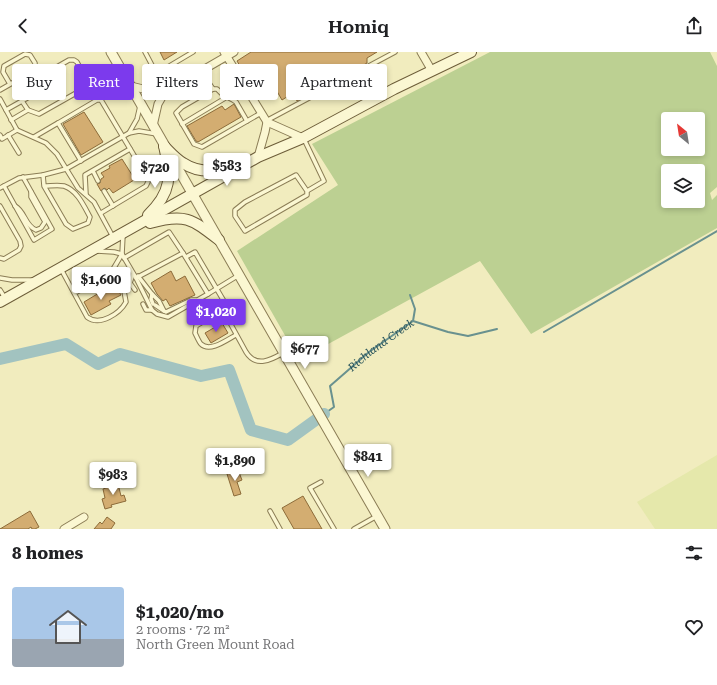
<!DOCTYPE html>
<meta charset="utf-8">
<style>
body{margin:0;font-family:"Roboto Serif",serif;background:#f6f6f6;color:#202124;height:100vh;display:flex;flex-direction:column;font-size:15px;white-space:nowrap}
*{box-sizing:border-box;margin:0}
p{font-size:13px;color:#757577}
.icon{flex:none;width:22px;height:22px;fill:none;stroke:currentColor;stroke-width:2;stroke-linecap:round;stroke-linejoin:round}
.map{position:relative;height:477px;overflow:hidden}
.drawer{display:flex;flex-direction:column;background:#fff;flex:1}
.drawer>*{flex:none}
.guide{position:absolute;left:12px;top:12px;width:400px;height:36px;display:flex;gap:8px}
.needle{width:26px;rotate:330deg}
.controls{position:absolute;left:661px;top:60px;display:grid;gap:8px}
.controls a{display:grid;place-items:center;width:44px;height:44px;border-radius:4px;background:#fff;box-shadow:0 2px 6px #0003;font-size:20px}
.price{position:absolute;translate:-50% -34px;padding:0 9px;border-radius:4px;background:#fff;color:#222;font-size:13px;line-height:26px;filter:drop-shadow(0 1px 2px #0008)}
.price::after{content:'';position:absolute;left:50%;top:24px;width:12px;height:9px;margin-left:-6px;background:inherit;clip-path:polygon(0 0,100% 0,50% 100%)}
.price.on{background:#7c3aed;color:#fff}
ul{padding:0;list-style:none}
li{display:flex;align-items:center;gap:12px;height:100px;padding:0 12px}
li span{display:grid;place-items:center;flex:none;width:112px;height:80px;border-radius:4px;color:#555}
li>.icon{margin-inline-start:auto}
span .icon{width:48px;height:48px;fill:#fffc;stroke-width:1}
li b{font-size:17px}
h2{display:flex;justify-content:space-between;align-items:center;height:48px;padding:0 12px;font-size:17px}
.pill{padding:0 14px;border-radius:4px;background:#fff;box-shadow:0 2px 6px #0003;font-size:14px;line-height:36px}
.pill.on{background:#7c3aed;color:#fff}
header{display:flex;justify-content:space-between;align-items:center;height:52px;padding:0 12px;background:#fff;font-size:18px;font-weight:600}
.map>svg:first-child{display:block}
</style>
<header><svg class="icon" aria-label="back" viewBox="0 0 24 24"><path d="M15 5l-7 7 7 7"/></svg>Homiq<svg class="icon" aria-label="share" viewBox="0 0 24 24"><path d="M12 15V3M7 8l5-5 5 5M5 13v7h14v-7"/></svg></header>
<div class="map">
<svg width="717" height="477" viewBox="0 0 717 477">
<rect width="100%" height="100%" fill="#f1ecbe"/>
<path fill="#e5e8ab" d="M717 403V477H655L637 450Z"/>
<path fill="#bcd092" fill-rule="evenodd" d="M490 0H710L717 14V135L710 141 712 148 717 143V176L531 282 480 209 299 308 237 199 338 133 312 92ZM668 67H698V97H668ZM668 119H698V149H668Z"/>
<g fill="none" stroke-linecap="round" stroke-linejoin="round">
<g stroke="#69918f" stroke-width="2">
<path d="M410 243 415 257 413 269"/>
<path d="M413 269 448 280 468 284 497 277"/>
<path d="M544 280 717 179"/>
<path id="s1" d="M324 362 334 355 330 334 369 300 413 269"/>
</g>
<path stroke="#a2c3c0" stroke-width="12" d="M0 307 66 292 98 312 120 302 201 324 229 318 251 378 288 388 324 362"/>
</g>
<g fill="#d3ad71" stroke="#8c6b39">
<path d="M160 0H177L164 8Z"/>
<path d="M251 0H377L367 6V11L353 19 350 15 340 21 339 26 297 49 293 41 282 48 267 22 251 32 237 9Z"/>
<path d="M234 52 241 65 198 90 196 89 187 74 222 54 225 58Z"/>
<path d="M84 60 103 90 81 103 63 72Z"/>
<path d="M122 107 134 126V128L113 141 109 136 107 138 104 136 101 139 97 132 100 131 101 127 104 125 101 121 110 116 109 114Z"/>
<path d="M171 219 176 229 185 224 195 243 170 254 166 247 163 249 157 242 151 231Z"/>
<path d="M116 235 121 243 109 249 111 252 91 263 84 250 104 238 105 241Z"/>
<path d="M222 271 228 281 211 291 205 281Z"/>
<path d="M238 418 242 428 237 430 241 442 234 444 227 422Z"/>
<path d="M118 432 121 444 124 443 126 449 111 453 112 455 105 457 102 447 105 446 103 437Z"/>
<path d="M303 444 322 477H294L282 456Z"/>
<path d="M30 459 39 475 35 477H32L31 475 28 477H0Z"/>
<path d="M107 465 115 471 111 477H94L100 470 102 472Z"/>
</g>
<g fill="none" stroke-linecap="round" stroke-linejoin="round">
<defs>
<g id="service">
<path d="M145 0 154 17 161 19 193 0"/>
<path d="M201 19 213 37 182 55 176 61 194 92 202 95 261 61"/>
<path d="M213 37H217L223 43 233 48 236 50 247 69"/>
<path d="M0 38 35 18V11L30 3 25 2 4 14 3 20 10 32"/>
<path d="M0 47 17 78 46 91 57 102 78 136 94 150 113 185"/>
<path d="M6 58 29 45 34 28 69 8H74L77 10 87 28V32L85 36 39 62 28 58 22 49"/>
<path d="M11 68 28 58"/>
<path d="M266 69 395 0"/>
<path d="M182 72 227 45"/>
<path d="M129 81 137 67 140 54"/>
<path d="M0 83 2 87 17 78"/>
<path d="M8 83 19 101"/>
<path d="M34 85 58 71"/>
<path d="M304 87 324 129 307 139V143L245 179 235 164V158L245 150 296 123 307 139"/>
<path d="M81 109 58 71 97 48H101L148 127V130L146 134 101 161"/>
<path d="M93 119 98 129"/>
<path d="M43 123 44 134 66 172 73 177 88 171 90 165C84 154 77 138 64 134 58 133 50 134 44 134"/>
<path d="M4 134 34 188 52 177 23 125"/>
<path d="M0 136 19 126 43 123 66 117 129 81 139 79 157 82"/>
<path d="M104 139 113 154"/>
<path d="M86 142 85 123 130 97"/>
<path d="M0 154 20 189 21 194 19 198 4 207 0 206"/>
<path d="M15 154C25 159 25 174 36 178L41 176 45 170 31 145V140"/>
<path d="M97 199 114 200 122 202 136 226 183 201 208 242 239 223"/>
<path d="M186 205 195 200 225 251 223 258 196 274 195 281C197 285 199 290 201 292 210 301 228 287 236 283"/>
<path d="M124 206 169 180 183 201"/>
<path d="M61 217 87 265C100 275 120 261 126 250L124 239 112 219"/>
<path d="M133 222 130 231 135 238"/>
<path d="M138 224 152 242 159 249 164 259 166 260 191 248H196"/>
<path d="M0 226 12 228H34"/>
<path d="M136 226 152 258 157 262 168 265 208 242"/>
<path d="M0 238 5 246"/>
<path d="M74 240H77L112 219 122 202 123 183"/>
<path d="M152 242 151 247 153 252"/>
<path d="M143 252 146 258H152"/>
<path d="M155 253 164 259"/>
<path d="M223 258 246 300C256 316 271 308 283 301"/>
<path d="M321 430 310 436 334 477"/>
<path d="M270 459 280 477"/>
<path d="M354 477 377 464"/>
</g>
<g id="minor">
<path d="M224 0 267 70 265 80 258 105"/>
<path d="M421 0 432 19"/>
<path d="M131 34 143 37 165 40"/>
<path d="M267 70 303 86"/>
<path d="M153 74 158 52 165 40 234 0"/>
<path d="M64 477 84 465"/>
</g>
<path id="tertiary" d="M111 0 385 477"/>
<g id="secondary">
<path d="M164 94C170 100 176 107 183 111 198 121 216 120 232 115"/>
<path d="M148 163C172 140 171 125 164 94"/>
<path d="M150 171C185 161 192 167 219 188"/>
<path d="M0 250 258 105 303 86 394 37 471 0"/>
</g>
</defs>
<use href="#service" stroke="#8b7d56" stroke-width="5.5"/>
<use href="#minor" stroke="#8b7d56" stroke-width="9"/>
<use href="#tertiary" stroke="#8b7d56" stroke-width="11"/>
<use href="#secondary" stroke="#6d5d39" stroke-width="12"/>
<use href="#service" stroke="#fbf7d2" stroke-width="3.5"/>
<use href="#minor" stroke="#fbf7d2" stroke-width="7"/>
<use href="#tertiary" stroke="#fbf7d2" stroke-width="9"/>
<use href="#secondary" stroke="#fbf7d2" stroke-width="10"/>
</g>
<g text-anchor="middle" stroke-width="4" stroke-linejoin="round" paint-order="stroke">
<g font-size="11" font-style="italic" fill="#29545a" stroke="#f8f4cf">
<text dy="4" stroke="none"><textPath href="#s1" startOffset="99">Richland Creek</textPath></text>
</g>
</g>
</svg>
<div class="controls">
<a><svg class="needle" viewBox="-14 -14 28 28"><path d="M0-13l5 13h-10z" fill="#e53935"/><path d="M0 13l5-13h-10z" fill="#757577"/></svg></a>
<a><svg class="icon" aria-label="layers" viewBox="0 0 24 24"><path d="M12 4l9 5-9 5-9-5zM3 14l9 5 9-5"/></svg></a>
</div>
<b class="price" style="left:227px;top:135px">$583</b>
<b class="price" style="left:155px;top:137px">$720</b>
<b class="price" style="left:101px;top:249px">$1,600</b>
<b class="price on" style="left:216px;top:281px">$1,020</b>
<b class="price" style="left:305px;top:318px">$677</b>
<b class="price" style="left:368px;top:426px">$841</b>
<b class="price" style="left:235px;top:430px">$1,890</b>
<b class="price" style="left:113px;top:444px">$983</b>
<div class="guide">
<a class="pill">Buy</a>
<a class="pill on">Rent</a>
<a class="pill">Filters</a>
<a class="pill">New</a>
<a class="pill">Apartment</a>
</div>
</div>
<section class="drawer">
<h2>8 homes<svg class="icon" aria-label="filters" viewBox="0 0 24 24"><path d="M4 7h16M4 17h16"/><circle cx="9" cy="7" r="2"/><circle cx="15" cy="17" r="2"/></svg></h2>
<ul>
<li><span style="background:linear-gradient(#a9c7e8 65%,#9aa5b1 0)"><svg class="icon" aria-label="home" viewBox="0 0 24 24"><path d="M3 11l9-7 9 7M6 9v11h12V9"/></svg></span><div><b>$1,020/mo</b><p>2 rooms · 72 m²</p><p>North Green Mount Road</p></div><svg class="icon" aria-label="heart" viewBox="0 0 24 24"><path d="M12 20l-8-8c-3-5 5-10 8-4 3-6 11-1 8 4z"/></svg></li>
</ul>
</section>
